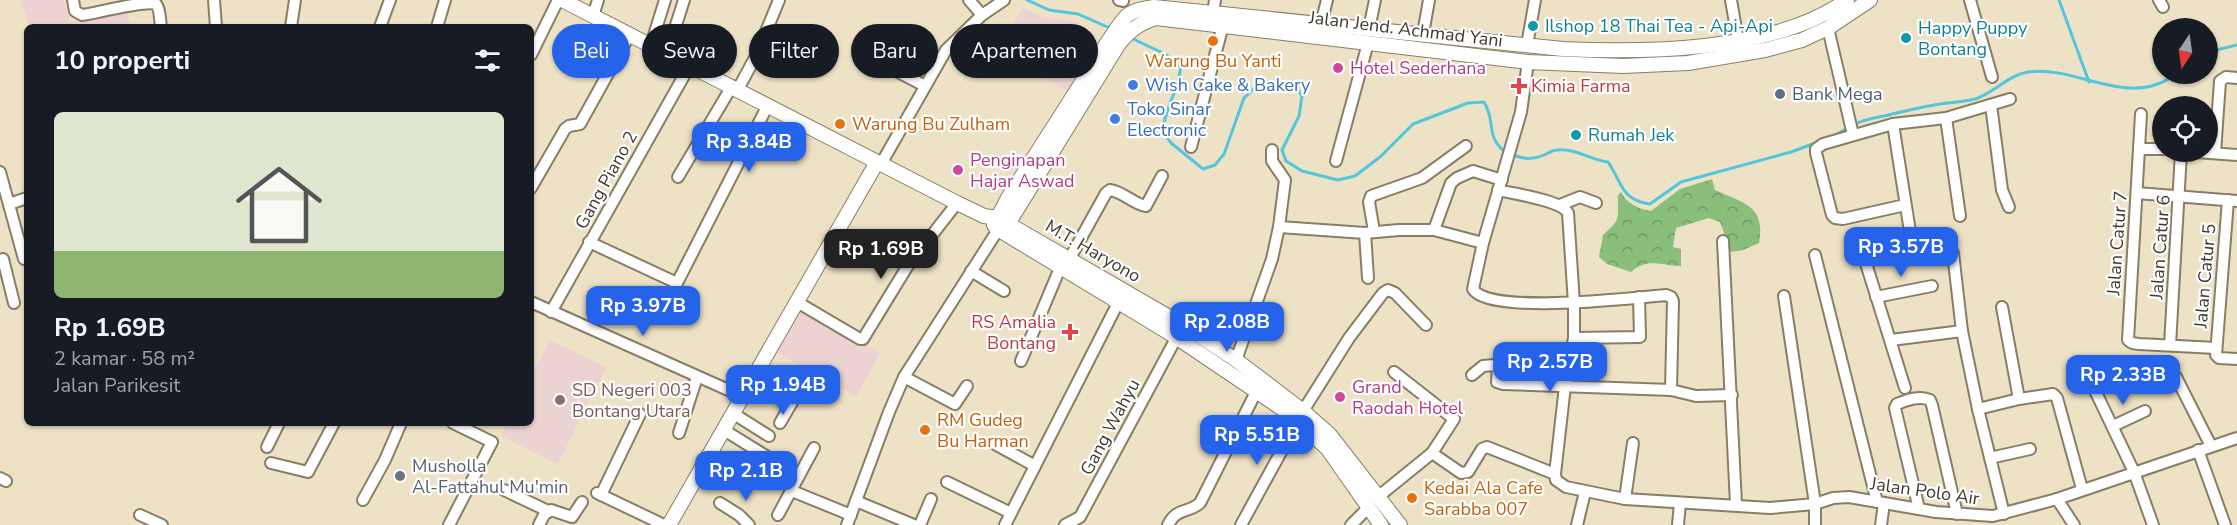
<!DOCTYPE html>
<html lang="id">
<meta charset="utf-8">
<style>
body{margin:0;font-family:"Nunito Sans",sans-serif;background:#242831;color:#f1f3f6;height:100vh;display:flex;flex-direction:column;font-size:22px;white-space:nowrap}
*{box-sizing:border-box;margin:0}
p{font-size:20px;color:#9ea1a6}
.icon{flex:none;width:33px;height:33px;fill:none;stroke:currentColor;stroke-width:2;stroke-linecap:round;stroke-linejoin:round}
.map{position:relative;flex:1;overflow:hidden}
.drawer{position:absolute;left:24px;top:24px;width:510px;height:402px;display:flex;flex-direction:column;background:#171b24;border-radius:9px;box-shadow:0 2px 4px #0004}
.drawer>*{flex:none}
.hud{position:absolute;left:552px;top:24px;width:570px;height:54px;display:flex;gap:12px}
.needle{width:39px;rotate:193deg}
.tools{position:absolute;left:2152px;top:18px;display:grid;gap:12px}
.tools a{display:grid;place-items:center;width:66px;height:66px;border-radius:50%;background:#171b24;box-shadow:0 2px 4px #0004;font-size:30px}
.price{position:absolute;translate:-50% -51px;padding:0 14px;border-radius:12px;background:#2563eb;color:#fff;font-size:20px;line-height:39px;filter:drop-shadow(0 2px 3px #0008)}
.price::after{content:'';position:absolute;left:50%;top:36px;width:18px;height:14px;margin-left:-9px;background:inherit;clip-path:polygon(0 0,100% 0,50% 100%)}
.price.on{background:#222;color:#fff}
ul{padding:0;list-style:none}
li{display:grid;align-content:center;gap:12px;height:318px;padding:0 30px}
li+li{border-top:2px solid #363941}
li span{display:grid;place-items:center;height:186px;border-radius:9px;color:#555}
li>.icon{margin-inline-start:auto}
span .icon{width:108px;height:108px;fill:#fffc;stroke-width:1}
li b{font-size:26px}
h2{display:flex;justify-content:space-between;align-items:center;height:72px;padding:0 30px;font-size:26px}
.pill{padding:0 21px;border-radius:27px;background:#171b24;box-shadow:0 2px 4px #0004;font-size:21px;line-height:54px}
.pill.on{background:#2563eb;color:#fff}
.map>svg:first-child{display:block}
</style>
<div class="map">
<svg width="2237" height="525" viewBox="0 0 2237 525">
<defs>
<pattern id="forest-crowns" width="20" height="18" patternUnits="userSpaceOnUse" patternTransform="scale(1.5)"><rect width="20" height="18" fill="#89be7b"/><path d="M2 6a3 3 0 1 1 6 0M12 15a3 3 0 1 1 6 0" fill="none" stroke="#719c65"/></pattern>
</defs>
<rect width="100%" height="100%" fill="#eee2c6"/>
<g fill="#edd2d2">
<path d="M21 0H64L70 22 127 9 131 27H29Z"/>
<path d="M1023 8 1041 16 1075 22 1087 29 1097 42 1067 91 996 51Z"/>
<path d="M800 304 825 321 880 353 856 397 842 388 841 390 774 350Z"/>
<path d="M550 340 606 367 558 464 501 436 508 423H531V377Z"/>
</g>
<path fill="url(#forest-crowns)" d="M1712 179 1715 190C1743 203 1766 205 1759 243L1743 250 1731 252 1720 222 1709 218 1676 228 1673 247 1681 249V266C1661 266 1648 257 1631 272L1607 264 1599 257 1603 235C1622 218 1617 220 1618 195L1621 192C1627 204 1639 209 1651 211L1680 189Z"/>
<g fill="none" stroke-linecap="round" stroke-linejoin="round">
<g stroke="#52c6dc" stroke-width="3">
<path d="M1027 0 1049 10 1078 14 1112 29"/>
<path d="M2059 0 2089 82"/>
<path d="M1131 38 1165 54 1181 67C1177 91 1167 107 1162 130L1171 143 1203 169 1215 165 1224 154 1244 98 1262 81 1295 86 1302 96 1299 116 1282 150 1286 161 1302 171 1338 180 1355 176 1380 157 1413 124 1468 103 1484 102C1497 123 1484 135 1506 153"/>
<path d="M2208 52 2237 45"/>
<path d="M1853 125C1862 120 1874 118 1884 116 1901 112 1917 108 1934 105 1947 103 1962 102 1975 99 1994 93 2008 75 2028 72 2078 65 2128 110 2176 74"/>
<path d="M1835 135 1848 128"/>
<path d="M1513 155C1524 159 1533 160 1544 155 1548 153 1553 150 1557 150 1575 148 1591 160 1608 162 1623 184 1621 200 1650 204L1681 182 1791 152 1818 142"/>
</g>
<defs>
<g id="street">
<path d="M73 0 75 11 82 15C96 13 146 0 156 4 160 8 160 21 161 27"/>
<path d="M214 0 216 27"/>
<path d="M969 0 982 15"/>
<path d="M1119 0 1123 1"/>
<path d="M1731 0 1738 40"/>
<path d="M1970 0 1992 77"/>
<path d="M2159 0 2163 7"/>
<path d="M1213 13 1215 0"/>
<path d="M593 16 598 0"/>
<path d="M1321 24 1327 0"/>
<path d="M291 27 295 0"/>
<path d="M380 27 390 0"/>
<path d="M437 27 445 0"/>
<path d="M1828 28 1853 135"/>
<path d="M1369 29 1375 0"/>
<path d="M1423 34 1429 0"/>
<path d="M651 45 665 0"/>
<path d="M1527 45 1535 0"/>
<path d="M667 53 684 0"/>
<path d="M531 55 558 0"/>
<path d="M1528 62 1521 112 1483 243 1473 289C1488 315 1635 298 1666 295L1671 297 1673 301 1671 390"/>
<path d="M883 64 925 86"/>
<path d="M738 89 756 56 779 0"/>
<path d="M1991 105 2002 190 2009 207"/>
<path d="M2141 114 2128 340 2132 343 2139 344 2216 348"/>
<path d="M1946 118 1960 216"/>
<path d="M1893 124 1946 118 2010 99"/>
<path d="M1191 147 1223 25"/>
<path d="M2140 149H2163"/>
<path d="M2196 152 2237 155"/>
<path d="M2215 153 2220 81 2226 77 2237 78"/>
<path d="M1336 161 1368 43"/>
<path d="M881 164 946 50 982 15 1004 0"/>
<path d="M0 172 24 259"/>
<path d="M678 177 732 86"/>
<path d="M531 188 565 129 569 126 580 124 630 34"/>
<path d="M1498 190C1514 194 1561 200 1568 213L1574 303V338L1565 386 1555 474 1556 480 1566 487 1625 499 1770 508 1815 504 1833 498 1849 497 1936 512 1993 516 2057 499 2237 438"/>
<path d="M2137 193 2237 201"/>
<path d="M2228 200 2216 355 2219 358 2237 359"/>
<path d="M9 204 27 198"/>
<path d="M1560 205 1580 197 1596 203"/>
<path d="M1905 205 1843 219 1835 218 1832 215 1816 153V149L1823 144 1893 124 1912 244"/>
<path d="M1279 227 1365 233 1399 230H1434L1483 243"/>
<path d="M1434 230 1451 183 1457 178 1473 171 1502 180"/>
<path d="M1374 231 1369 202 1371 196 1422 178 1466 146"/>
<path d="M1365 233 1368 278"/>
<path d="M1723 241 1736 504"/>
<path d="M589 242 677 283 768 105"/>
<path d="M1815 255 1877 502"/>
<path d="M1070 258 1106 193 1110 190C1124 192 1133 204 1146 206L1162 176"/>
<path d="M3 259 14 303"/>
<path d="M971 271 1004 291"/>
<path d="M1784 296 1815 504V525"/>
<path d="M1876 297 1932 286"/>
<path d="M531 302 744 397"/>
<path d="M797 302 860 339H863L907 267 957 203"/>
<path d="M2002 307 2019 399"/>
<path d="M551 312 690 65"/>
<path d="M1574 338 1640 337 1639 297"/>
<path d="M1891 340 1962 331"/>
<path d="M2170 345 2181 152"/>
<path d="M1236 360 1272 259 1279 227 1285 180 1272 161V150"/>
<path d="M1021 361 1060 268"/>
<path d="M1394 372 1454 419 1432 453"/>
<path d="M1472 375 1483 366 1494 365 1498 368 1497 382 1503 384 1671 390 1696 396 1732 395"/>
<path d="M904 377 955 404 967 386"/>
<path d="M2176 377 2211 446"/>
<path d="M752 382 791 404 801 386"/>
<path d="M2091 382 2134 472 2153 525"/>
<path d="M1905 388 1864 257C1877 249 1930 237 1944 243 1949 245 1951 248 1953 253L1962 331 1978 409 2004 514"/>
<path d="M1978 409 2019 399 2053 394 2057 398 2082 489"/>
<path d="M1303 411 1349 338 1383 293 1388 290 1395 293 1426 325"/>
<path d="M734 414 769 436"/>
<path d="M780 423 791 404"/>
<path d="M2113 426 2145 411"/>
<path d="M724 430 774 461"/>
<path d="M679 433 697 377"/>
<path d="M995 444 1035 466"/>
<path d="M267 447 279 423"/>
<path d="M2198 450 2225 525"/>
<path d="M1990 458 2030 449"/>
<path d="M271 463 308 472 334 423"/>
<path d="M0 478 6 481"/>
<path d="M947 482 1011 513"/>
<path d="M504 490 548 511"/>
<path d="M792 491 851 515"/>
<path d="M597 493 664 525"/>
<path d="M601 495 640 414"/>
<path d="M1379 496 1432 453 1461 473 1468 472 1482 449 1487 447 1555 474"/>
<path d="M1625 499 1633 443"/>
<path d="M2057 499 2074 525"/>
<path d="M363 500 385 460 401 423"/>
<path d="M856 501 914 525"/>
<path d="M720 503 739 515 749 525"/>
<path d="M1919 509 1895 408 1897 404C1907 400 1920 395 1930 400L1932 405 1957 514"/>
<path d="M140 515 162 525"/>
<path d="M778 515 814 448"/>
<path d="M449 525 492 442 453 423"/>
<path d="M539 525 544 515 551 510 572 517 582 502"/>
<path d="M847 525 889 412 904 377 994 236"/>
<path d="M920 525 931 499"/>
<path d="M1005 525 1119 301"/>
<path d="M1065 525 1080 517 1180 331"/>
<path d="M1168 525C1177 507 1187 514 1200 503L1256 392"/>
<path d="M1241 525 1298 421"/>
<path d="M1351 525 1369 507"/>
<path d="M1577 525 1585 492"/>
<path d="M1678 525 1680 503"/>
<path d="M1881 525 1884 503"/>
</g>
<g id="secondary">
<path d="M562 0 957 203 984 216 998 218 1183 325 1236 360 1303 411 1330 435 1400 525"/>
<path d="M994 225 1008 198 1109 40C1126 16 1124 11 1154 7L1563 49C1648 53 1776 51 1847 0"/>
<path d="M996 228 1176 337 1287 412 1327 448 1381 525"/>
<path d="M1003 232 1118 45C1129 31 1139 23 1156 18L1528 62 1623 66 1688 63 1765 50 1802 40 1828 28 1870 0"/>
<path d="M669 525 877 162"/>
</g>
</defs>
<use href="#street" stroke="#897e65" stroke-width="14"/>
<use href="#secondary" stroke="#897e65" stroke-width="16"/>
<use href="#street" stroke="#fff" stroke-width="10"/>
<use href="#secondary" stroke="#fff" stroke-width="14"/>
</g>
<g fill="#0f9aa8" stroke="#fff" stroke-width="2">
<circle cx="1533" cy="26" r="6"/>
<circle cx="1906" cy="38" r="6"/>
<circle cx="1576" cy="135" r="6"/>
</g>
<g fill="#e8710a" stroke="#fff" stroke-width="2">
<circle cx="1213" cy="41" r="6"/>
<circle cx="840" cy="124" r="6"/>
<circle cx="925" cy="430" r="6"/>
<circle cx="1412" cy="498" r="6"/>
</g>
<g fill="#d1479c" stroke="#fff" stroke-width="2">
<circle cx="1338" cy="68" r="6"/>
<circle cx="958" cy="170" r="6"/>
<circle cx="1340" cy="397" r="6"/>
</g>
<g fill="#3f7fe0" stroke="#fff" stroke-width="2">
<circle cx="1133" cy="85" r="6"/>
<circle cx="1115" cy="119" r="6"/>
</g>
<g fill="#e0444e" stroke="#fff" stroke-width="2">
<path d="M1516 77h6v6h6v6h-6v6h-6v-6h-6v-6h6z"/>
<path d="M1067 323h6v6h6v6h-6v6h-6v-6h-6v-6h6z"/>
</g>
<circle fill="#5c6f8a" stroke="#fff" stroke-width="2" cx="1780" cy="94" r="6"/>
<circle fill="#8d6e63" stroke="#fff" stroke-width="2" cx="560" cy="400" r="6"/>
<circle fill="#6b7280" stroke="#fff" stroke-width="2" cx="400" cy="476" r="6"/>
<g text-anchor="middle" stroke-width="4.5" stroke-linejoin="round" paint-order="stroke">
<g font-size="18" fill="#0d838f" stroke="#fff" text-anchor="start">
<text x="1545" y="32">Ilshop 18 Thai Tea - Api-Api</text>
<text x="1918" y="34">Happy Puppy<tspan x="1918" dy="21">Bontang</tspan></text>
<text x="1588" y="141">Rumah Jek</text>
</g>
<g font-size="18" fill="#403b30" stroke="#fff">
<text transform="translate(1406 29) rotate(7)" y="6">Jalan Jend. Achmad Yani</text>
<text transform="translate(606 180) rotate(-61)" y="6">Gang Piano 2</text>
<text transform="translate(2117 243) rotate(-86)" y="6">Jalan Catur 7</text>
<text transform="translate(2160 247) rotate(-86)" y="6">Jalan Catur 6</text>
<text transform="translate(1093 251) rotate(30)" y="6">M.T. Haryono</text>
<text transform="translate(2205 276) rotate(-85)" y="6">Jalan Catur 5</text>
<text transform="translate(1110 427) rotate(-62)" y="6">Gang Wahyu</text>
<text transform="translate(1925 491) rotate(8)" y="6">Jalan Polo Air</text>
</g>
<g font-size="18" fill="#c56008" stroke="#fff" text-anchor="start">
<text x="1213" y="67" text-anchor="middle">Warung Bu Yanti</text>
<text x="852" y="130">Warung Bu Zulham</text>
<text x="937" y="426">RM Gudeg<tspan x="937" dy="21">Bu Harman</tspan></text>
<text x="1424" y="494">Kedai Ala Cafe<tspan x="1424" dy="21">Sarabba 007</tspan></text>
</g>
<g font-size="18" fill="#b23c85" stroke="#fff" text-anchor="start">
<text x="1350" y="74">Hotel Sederhana</text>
<text x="970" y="166">Penginapan<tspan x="970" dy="21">Hajar Aswad</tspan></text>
<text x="1352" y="393">Grand<tspan x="1352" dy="21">Raodah Hotel</tspan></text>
</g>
<g font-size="18" fill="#366cbe" stroke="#fff" text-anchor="start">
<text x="1145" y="91">Wish Cake &amp; Bakery</text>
<text x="1127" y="115">Toko Sinar<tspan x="1127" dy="21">Electronic</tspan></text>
</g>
<g font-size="18" fill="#be3a42" stroke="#fff" text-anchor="start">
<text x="1531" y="92">Kimia Farma</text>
<text x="1056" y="328" text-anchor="end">RS Amalia<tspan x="1056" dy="21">Bontang</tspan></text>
</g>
<g font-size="18" fill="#4e5e75" stroke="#fff" text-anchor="start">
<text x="1792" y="100">Bank Mega</text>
</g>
<g font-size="18" fill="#785e54" stroke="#fff" text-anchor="start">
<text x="572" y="396">SD Negeri 003<tspan x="572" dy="21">Bontang Utara</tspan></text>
</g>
<g font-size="18" fill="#5b616d" stroke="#fff" text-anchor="start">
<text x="412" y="472">Musholla<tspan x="412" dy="21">Al-Fattahul Mu'min</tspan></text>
</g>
</g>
</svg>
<div class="tools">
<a><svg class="needle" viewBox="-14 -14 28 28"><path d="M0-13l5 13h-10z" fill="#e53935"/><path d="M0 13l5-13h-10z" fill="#9ea1a6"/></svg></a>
<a><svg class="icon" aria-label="locate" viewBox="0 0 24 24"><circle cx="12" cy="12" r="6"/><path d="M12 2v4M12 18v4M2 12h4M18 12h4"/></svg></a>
</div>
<b class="price" style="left:749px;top:173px">Rp 3.84B</b>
<b class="price" style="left:1901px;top:278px">Rp 3.57B</b>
<b class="price on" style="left:881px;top:280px">Rp 1.69B</b>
<b class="price" style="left:643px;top:337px">Rp 3.97B</b>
<b class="price" style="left:1227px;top:353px">Rp 2.08B</b>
<b class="price" style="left:1550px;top:393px">Rp 2.57B</b>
<b class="price" style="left:2123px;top:406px">Rp 2.33B</b>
<b class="price" style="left:783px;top:416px">Rp 1.94B</b>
<b class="price" style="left:1257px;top:466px">Rp 5.51B</b>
<b class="price" style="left:746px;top:502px">Rp 2.1B</b>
<div class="hud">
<a class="pill on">Beli</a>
<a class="pill">Sewa</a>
<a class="pill">Filter</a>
<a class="pill">Baru</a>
<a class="pill">Apartemen</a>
</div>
<section class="drawer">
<h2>10 properti<svg class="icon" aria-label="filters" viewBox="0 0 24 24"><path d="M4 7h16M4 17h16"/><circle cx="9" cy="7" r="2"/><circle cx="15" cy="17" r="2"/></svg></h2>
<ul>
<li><span style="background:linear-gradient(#dfe7d0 75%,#8fb573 0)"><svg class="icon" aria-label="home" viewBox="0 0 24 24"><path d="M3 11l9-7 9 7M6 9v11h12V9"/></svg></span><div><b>Rp 1.69B</b><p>2 kamar · 58 m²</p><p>Jalan Parikesit</p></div></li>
</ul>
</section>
</div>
